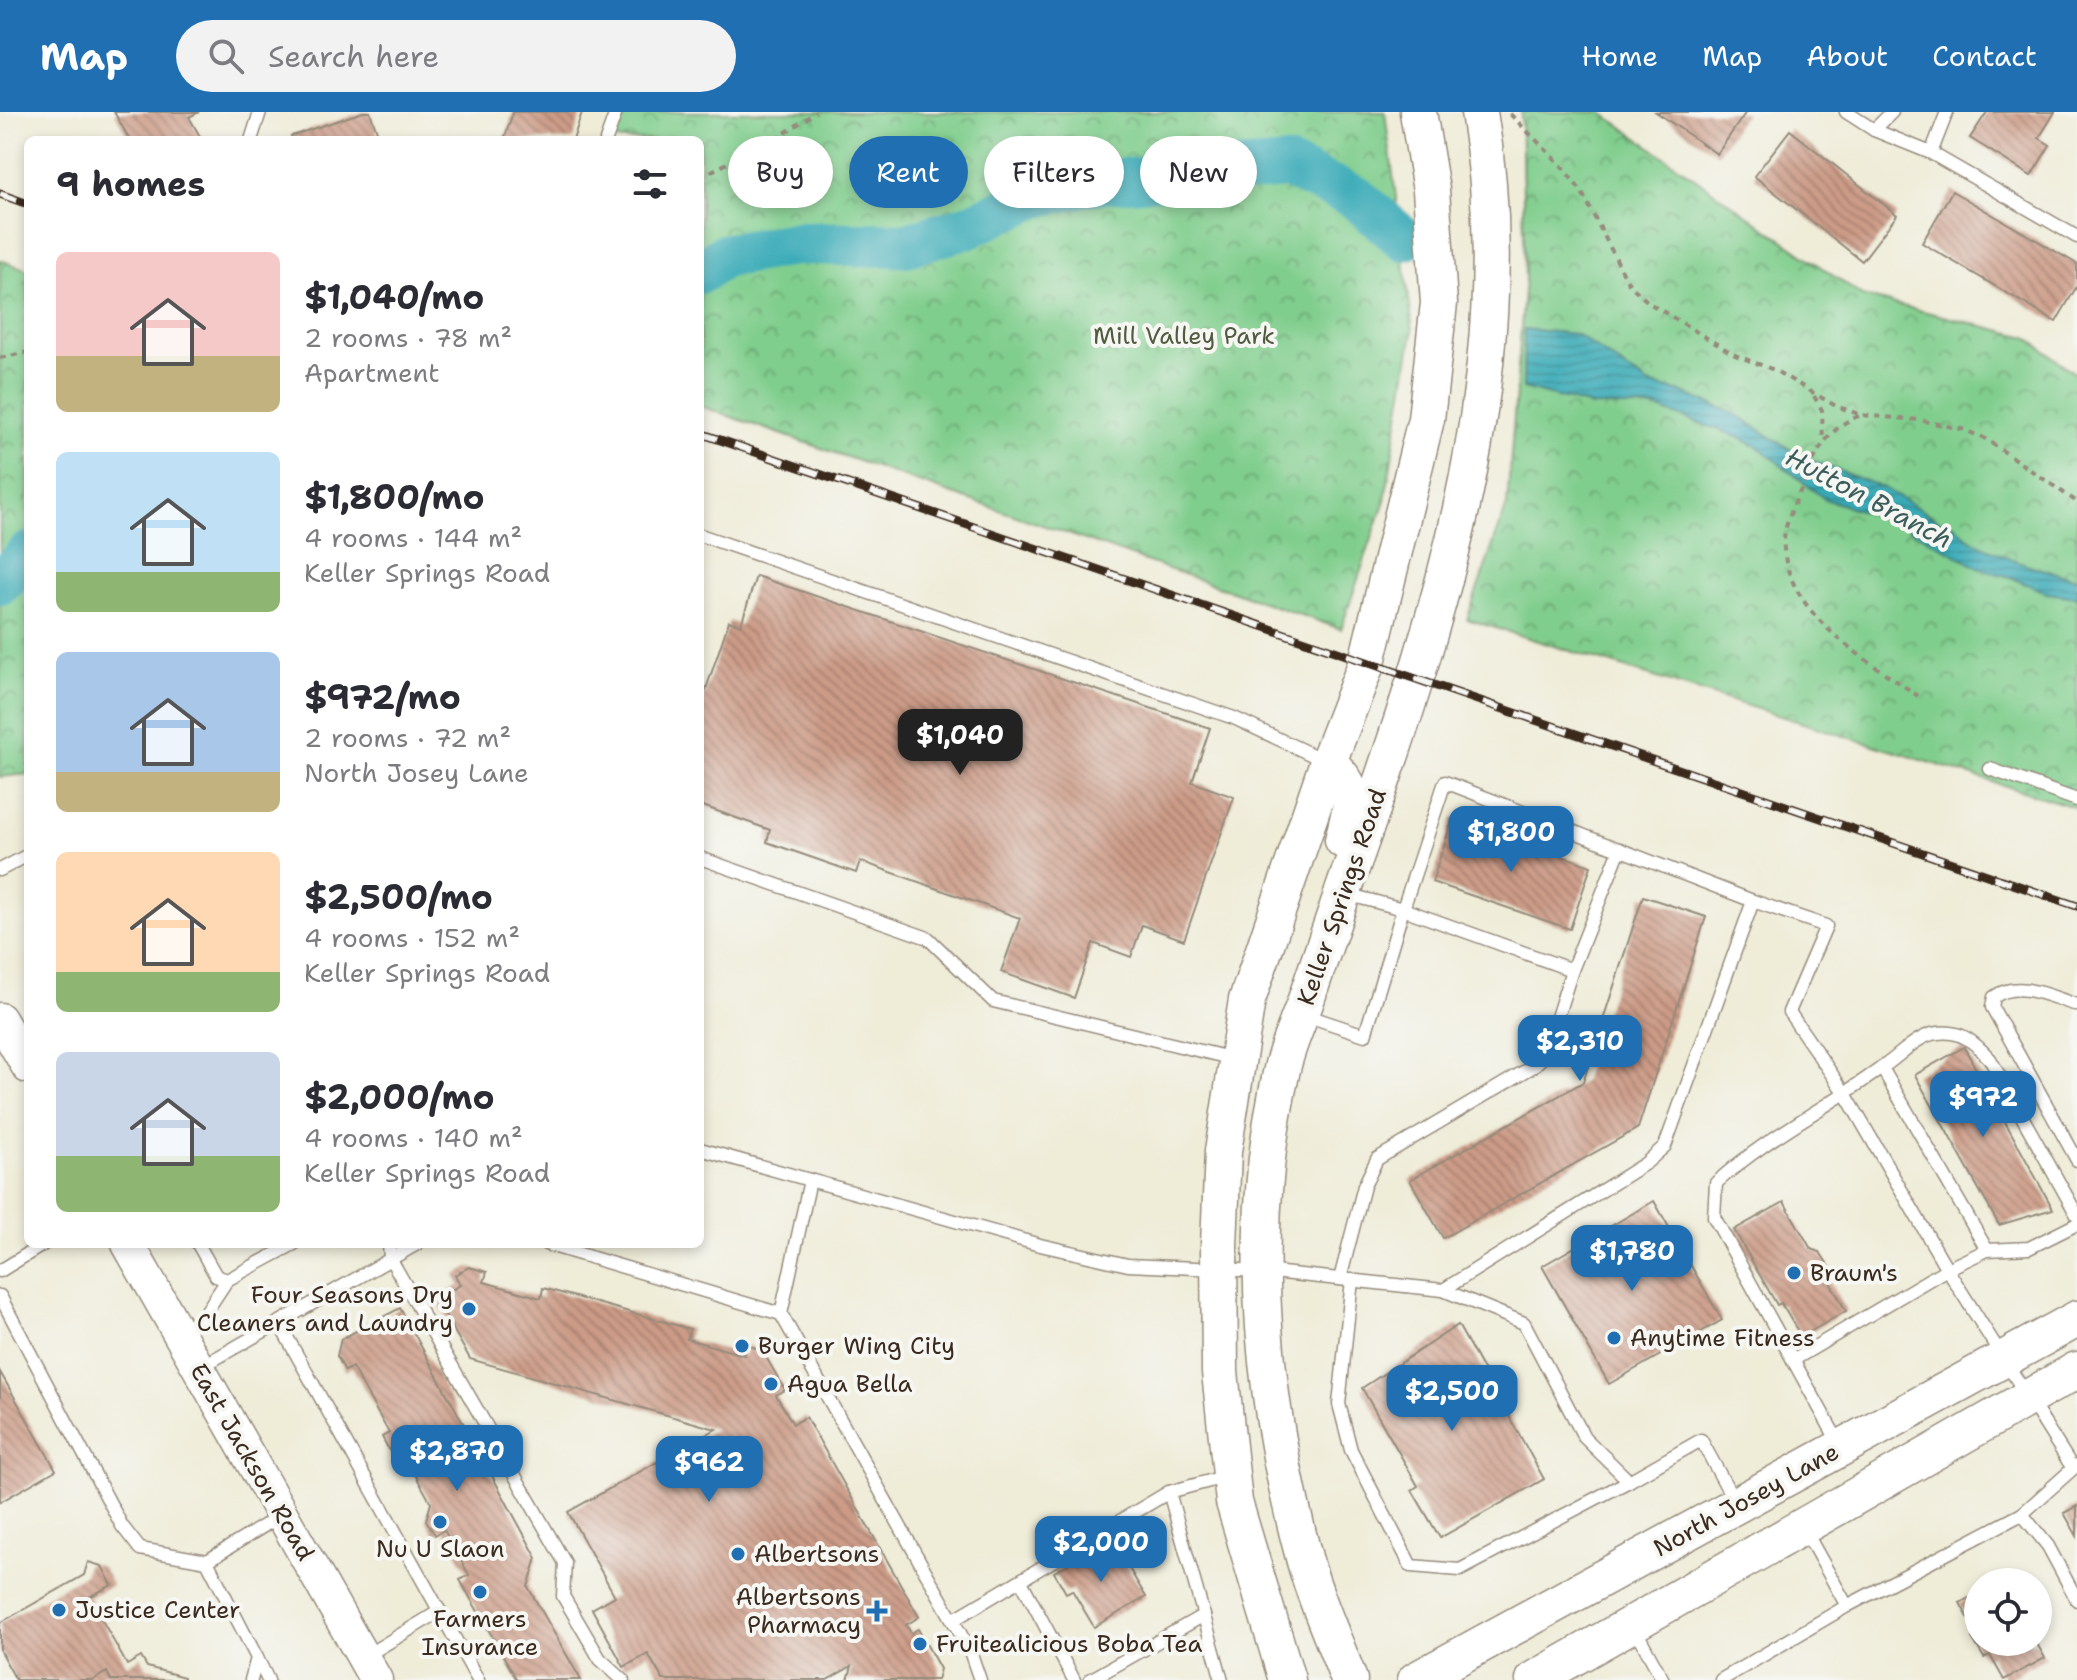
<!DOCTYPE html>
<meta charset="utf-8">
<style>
body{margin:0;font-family:"Shantell Sans",sans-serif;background:#f2f2f3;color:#2b2b33;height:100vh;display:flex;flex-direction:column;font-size:30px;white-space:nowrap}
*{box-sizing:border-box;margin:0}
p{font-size:26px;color:#7c7c81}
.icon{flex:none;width:44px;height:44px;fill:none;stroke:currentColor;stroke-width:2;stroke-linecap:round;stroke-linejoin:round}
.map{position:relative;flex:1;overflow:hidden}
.panel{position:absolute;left:24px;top:24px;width:680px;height:1112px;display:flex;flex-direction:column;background:#fff;border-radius:12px;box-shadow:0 4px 12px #0003}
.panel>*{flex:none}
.hud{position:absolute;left:728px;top:24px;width:760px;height:72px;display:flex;gap:16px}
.buttons{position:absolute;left:1964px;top:1456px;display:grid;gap:16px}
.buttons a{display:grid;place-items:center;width:88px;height:88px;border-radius:50%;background:#fff;box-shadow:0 4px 12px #0003;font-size:40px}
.price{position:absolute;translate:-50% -68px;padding:0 18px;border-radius:16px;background:#1f6fb2;color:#fff;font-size:26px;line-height:52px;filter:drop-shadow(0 2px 4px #0008)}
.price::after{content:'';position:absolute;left:50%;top:48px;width:24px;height:18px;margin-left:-12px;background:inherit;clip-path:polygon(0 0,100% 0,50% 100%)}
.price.on{background:#222;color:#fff}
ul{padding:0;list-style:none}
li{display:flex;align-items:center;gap:24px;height:200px;padding:0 32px}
li span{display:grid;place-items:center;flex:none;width:224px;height:160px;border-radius:12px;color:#555}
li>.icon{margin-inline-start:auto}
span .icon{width:96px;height:96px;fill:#fffc;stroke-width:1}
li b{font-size:34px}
h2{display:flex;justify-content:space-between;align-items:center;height:96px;padding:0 32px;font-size:34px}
.tag{padding:0 28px;border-radius:36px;background:#fff;box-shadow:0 4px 12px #0003;font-size:28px;line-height:72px}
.tag.on{background:#1f6fb2;color:#fff}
header{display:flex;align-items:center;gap:48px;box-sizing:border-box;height:112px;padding:0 40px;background:#1f6fb2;color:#fff}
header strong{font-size:38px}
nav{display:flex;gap:44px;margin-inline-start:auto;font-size:28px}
.search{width:560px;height:72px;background:#f2f2f3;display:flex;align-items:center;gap:20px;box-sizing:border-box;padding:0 28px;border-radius:44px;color:#7c7c81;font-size:30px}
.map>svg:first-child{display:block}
</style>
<header>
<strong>Map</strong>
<div class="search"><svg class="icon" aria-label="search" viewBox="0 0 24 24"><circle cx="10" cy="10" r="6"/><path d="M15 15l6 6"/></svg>Search here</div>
<nav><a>Home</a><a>Map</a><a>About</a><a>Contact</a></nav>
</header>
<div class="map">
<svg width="2077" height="1568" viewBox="0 0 2077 1568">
<defs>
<pattern id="park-crowns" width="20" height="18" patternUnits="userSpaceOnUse" patternTransform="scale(2)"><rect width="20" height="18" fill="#80ce8d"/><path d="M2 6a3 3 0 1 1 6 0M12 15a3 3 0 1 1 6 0" fill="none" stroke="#6aa773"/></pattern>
<pattern id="water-rules" width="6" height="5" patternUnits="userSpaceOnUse" patternTransform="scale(2)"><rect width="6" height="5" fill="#39aab7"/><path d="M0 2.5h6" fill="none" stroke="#318b94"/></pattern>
<pattern id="building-back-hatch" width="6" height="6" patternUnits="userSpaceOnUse" patternTransform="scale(2)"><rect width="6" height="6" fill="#cc9b87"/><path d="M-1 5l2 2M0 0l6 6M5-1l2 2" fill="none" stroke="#a77f6e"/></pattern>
</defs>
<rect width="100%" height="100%" fill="#f6f6f2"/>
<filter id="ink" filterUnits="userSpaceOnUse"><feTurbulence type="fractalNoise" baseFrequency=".0125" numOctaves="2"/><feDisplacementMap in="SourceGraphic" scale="16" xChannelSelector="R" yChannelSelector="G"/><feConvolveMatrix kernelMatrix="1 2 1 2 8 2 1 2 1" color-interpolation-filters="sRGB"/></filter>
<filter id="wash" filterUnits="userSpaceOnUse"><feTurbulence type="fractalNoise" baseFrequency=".006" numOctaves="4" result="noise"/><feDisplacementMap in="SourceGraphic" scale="32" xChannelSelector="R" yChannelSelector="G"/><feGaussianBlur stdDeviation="1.8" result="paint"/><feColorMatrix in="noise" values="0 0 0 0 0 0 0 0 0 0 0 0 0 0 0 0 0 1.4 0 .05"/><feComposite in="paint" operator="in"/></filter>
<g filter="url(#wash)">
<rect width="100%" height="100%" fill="#efecd8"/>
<g fill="url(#park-crowns)" stroke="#5e7c56" stroke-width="2">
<path d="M622 0H1385L1413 219 1385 388 1341 517 700 294V28H611Z"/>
<path d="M1521 0H1601L1862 184 2027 225 2077 263V696L1467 507 1507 393 1525 166Z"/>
<path d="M0 148 28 158V662L0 665Z"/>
</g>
<path fill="url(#water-rules)" stroke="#3a6a6a" stroke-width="2" d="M1524 217 1576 222 1648 272 1681 280 1733 301 1801 344 1884 376 1940 409 1954 412C1974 439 2044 459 2077 466V485L2047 481 2010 465 1981 457 1899 411 1825 387 1757 334 1731 322 1656 296 1591 294 1523 276Z"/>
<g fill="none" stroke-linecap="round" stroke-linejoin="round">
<g stroke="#39aab7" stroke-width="44">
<path d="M700 160 724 144 800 131 905 133 967 115 1036 84 1090 71 1288 55 1355 85 1404 127"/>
<path d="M0 471 28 442"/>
</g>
</g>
<g id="blocks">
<g fill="url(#building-back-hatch)">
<path d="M114 0H199L189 5 202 28H130Z"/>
<path d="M363 0H370L380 28H293L291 24Z"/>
<path d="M513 0H582L573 28H504Z"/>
<path d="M1656 0H1746L1717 42Z"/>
<path d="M1987 0H2055L2039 26 2050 33 2031 64 1970 26Z"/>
<path d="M1790 18 1897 103 1862 149 1754 64Z"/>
<path d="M1952 79 2077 152V174L2056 210 1922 131Z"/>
<path d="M756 464 1210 616 1192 670 1234 685 1184 828 1142 813 1131 845 1093 831 1074 886 1001 860 1020 806 860 749 856 761 767 730 770 718 700 693V595L729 509 741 513Z"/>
<path d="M1453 706 1591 754 1570 817 1432 770Z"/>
<path d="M1643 784 1706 805 1638 1016 1443 1126 1410 1068 1583 970Z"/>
<path d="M1964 935 2053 1097 1999 1113 1915 963Z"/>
<path d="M1654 1089 1722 1208 1609 1272 1542 1154Z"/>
<path d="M1784 1090 1811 1137 1820 1140 1830 1156 1827 1165 1846 1199 1801 1225 1781 1191 1777 1193 1734 1118Z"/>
<path d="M469 1155 487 1160 484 1170 541 1186 543 1176 690 1217 687 1227 744 1243 747 1233 762 1238 785 1278 776 1283 793 1312 806 1305 919 1505 906 1513 911 1521 918 1517 940 1557 937 1568H848L852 1554 827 1568H663L648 1542 624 1555 592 1497 615 1484 568 1400 716 1317 470 1247 436 1187 460 1173 455 1163Z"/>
<path d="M400 1196 537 1446 528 1475 581 1568H517L460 1468 469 1463 444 1418 435 1423 426 1408 431 1391 406 1346 391 1342 382 1325 389 1321 352 1255 345 1259 337 1244 341 1227Z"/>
<path d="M1458 1213 1544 1367 1440 1426 1412 1378 1418 1374 1362 1276Z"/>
<path d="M0 1260 56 1358 0 1390Z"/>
<path d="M2077 1394V1424L2064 1401Z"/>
<path d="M1105 1431 1117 1452 1124 1448 1146 1485 1094 1515 1072 1478 1066 1481 1054 1460Z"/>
<path d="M88 1450 102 1454 112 1473 89 1485 127 1553 141 1545 147 1555 184 1565V1568H111L107 1560 93 1568H16L0 1539V1511L84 1463Z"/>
<path d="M1978 1481V1523L1960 1491Z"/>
<path d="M1978 1523V1530H2036L2045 1546 2004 1568 1990 1543 1984 1546 1972 1526Z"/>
</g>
</g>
</g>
<g filter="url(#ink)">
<use href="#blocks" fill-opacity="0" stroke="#958b7b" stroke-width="2"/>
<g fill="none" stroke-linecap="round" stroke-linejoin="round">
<defs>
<g id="service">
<path d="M1846 0 1874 18 1931 41 2077 125"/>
<path d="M1874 18 1892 0"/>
<path d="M251 28 260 0"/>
<path d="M606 28 616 0"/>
<path d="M1931 41 1947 0"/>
<path d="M700 423 1234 606 1325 649"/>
<path d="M1990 657 2077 688"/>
<path d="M700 746 928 826 993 889 1234 947"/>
<path d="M0 758 28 743"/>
<path d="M1346 782 1403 797 1445 670 1753 789 1665 1034 1646 1051 1443 1178"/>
<path d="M1753 789 1826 814 1789 900 1846 983 1947 1157 2072 1355"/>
<path d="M2077 893C2050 885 2019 867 1994 885L1992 895 2077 1048"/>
<path d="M1305 903 1365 923 1403 797 1572 858"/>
<path d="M1882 956 1987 1138"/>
<path d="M700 1037 1040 1133 1128 1153 1263 1159 1443 1178 1524 1211 1584 1325 1629 1369 1701 1328 1735 1390"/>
<path d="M198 1132 216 1164 227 1168 294 1132"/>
<path d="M389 1132 390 1146 565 1451 563 1484 600 1547 623 1568"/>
<path d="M546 1132 781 1202 810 1068"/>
<path d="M0 1159 44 1132"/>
<path d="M1340 1167 1364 1074 1377 1047 1532 955 1545 943 1572 858 1620 737"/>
<path d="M1352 1168 1339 1292 1351 1338 1411 1454 1460 1458 1629 1369"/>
<path d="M0 1184 122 1414 140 1437 207 1449 257 1546 251 1568"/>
<path d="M781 1202 970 1539 980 1568"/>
<path d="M279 1211 478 1568"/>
<path d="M179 1221 202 1206 227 1168"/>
<path d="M1793 1248 1714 1105 1716 1071C1767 1024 1831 994 1887 952 1901 942 1920 922 1938 921 1962 918 1975 931 1990 947L2077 1103"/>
<path d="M199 1256 417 1132"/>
<path d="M1840 1333 1793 1248 1947 1157 1987 1138 2029 1136 2077 1112"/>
<path d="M1169 1380 1222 1568"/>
<path d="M2022 1402 2048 1434 2077 1488"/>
<path d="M1804 1417 1847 1494"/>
<path d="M207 1449 280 1404"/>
<path d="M1021 1469 1074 1568"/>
<path d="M953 1508 1169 1380 1228 1364"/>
<path d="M1634 1515 1663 1568"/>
<path d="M364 1545 440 1499"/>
<path d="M257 1546 268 1568"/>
<path d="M1090 1568 1204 1503"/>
<path d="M1721 1568 1847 1494 2022 1402 2077 1353"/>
</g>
<g id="tertiary">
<path d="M0 907 28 955"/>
<path d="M128 1132 376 1568"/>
</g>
<g id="secondary">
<path d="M1328 650C1359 680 1353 688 1343 728"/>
<path d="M1287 1568 1234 1390 1220 1260 1219 1133 1223 1039 1247 888 1328 650 1367 550 1426 307 1439 191 1431 78 1418 0"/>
<path d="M1349 1568C1333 1525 1313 1482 1302 1438 1261 1282 1246 1116 1282 957 1287 934 1298 911 1306 888 1325 832 1344 776 1364 720 1445 491 1521 244 1479 0"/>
<path d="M1416 1568 2077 1207"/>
<path d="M1534 1568 2077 1258"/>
</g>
</defs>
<use href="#service" stroke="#958b7b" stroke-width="15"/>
<use href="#tertiary" stroke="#958b7b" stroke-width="35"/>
<use href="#secondary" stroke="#958b7b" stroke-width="39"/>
<g stroke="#958b7b" stroke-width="4" stroke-dasharray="6 6" stroke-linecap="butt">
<path d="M1510 2 1561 53 1581 79 1629 172 1649 191 1735 243 1774 258 1836 294 1861 303 1919 308 1962 317 1984 326 2077 390"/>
<path d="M700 65 779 25 816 0"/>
<path d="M0 246 28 240"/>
<path d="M1814 284 1822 298 1823 330"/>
<path d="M1859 304C1827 316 1815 342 1803 373 1794 393 1782 415 1784 437 1790 506 1868 548 1918 584"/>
</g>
<use href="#service" stroke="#fff" stroke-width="12"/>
<use href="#tertiary" stroke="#fff" stroke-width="32"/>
<use href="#secondary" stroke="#fff" stroke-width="36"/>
<defs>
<g id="rail">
<path d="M0 82 28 92"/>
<path d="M700 321 2077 794"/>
</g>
</defs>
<use href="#rail" stroke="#3b2a1e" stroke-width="9"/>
<use href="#rail" stroke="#f6f6f2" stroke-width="6" stroke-dasharray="18" stroke-linecap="butt"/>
</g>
</g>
<g fill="#1f6fb2" stroke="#f6f6f2" stroke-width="3">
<circle cx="1794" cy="1161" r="8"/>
<circle cx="469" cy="1197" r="8"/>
<circle cx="1614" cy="1226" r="8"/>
<circle cx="742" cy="1234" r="8"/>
<circle cx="771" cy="1272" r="8"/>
<circle cx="440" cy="1410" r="8"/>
<circle cx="738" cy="1442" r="8"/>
<circle cx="480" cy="1480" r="8"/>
<circle cx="59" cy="1498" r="8"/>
<path d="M873 1487h8v8h8v8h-8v8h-8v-8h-8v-8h8z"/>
<circle cx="920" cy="1532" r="8"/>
</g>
<g text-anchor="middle" stroke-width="8" stroke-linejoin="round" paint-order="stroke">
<g font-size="24" fill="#505b3f" stroke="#f6f6f2">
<text x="1184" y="232">Mill Valley Park</text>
</g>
<g font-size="24" fill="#3b2a1e" stroke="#f6f6f2">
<text transform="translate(1342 785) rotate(-71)" y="8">Keller Springs Road</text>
<text transform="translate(252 1350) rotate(60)" y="8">East Jackson Road</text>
<text transform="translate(1746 1388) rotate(-29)" y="8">North Josey Lane</text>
</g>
<g font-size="24" fill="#3b2a1e" stroke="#f6f6f2" text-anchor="start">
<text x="1810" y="1169">Braum's</text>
<text x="453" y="1191" text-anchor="end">Four Seasons Dry<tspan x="453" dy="28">Cleaners and Laundry</tspan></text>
<text x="1630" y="1234">Anytime Fitness</text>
<text x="758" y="1242">Burger Wing City</text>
<text x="787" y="1280">Agua Bella</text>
<text x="440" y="1445" text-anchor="middle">Nu U Slaon</text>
<text x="754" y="1450">Albertsons</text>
<text x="861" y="1493" text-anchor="end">Albertsons<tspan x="861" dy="28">Pharmacy</tspan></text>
<text x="75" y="1506">Justice Center</text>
<text x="480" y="1515" text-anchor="middle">Farmers<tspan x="480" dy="28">Insurance</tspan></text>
<text x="936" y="1540">Fruitealicious Boba Tea</text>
</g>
<g font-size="26" font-style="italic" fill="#3a5d5b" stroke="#f6f6f2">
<text transform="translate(1869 386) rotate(28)" y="9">Hutton Branch</text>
</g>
</g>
</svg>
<div class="buttons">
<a><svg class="icon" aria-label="locate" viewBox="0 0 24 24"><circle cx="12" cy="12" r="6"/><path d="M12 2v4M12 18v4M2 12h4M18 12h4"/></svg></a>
</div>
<b class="price on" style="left:960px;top:665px">$1,040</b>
<b class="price" style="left:1511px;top:762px">$1,800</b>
<b class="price" style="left:1580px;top:971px">$2,310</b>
<b class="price" style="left:1983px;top:1027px">$972</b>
<b class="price" style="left:1632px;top:1181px">$1,780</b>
<b class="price" style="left:1452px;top:1321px">$2,500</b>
<b class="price" style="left:457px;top:1381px">$2,870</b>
<b class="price" style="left:709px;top:1392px">$962</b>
<b class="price" style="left:1101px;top:1472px">$2,000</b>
<div class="hud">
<a class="tag">Buy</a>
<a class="tag on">Rent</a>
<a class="tag">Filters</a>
<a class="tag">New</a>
</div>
<section class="panel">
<h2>9 homes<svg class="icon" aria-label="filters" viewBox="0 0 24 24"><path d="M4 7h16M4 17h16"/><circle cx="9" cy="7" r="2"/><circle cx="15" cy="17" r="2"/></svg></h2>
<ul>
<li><span style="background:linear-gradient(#f6c9c9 65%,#c2b280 0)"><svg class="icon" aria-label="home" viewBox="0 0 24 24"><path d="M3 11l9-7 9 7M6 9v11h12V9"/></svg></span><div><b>$1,040/mo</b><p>2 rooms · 78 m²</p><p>Apartment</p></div></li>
<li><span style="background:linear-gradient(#bfe0f5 75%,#8fb573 0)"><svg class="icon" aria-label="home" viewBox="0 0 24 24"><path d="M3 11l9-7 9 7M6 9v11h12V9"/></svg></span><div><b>$1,800/mo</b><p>4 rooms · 144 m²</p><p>Keller Springs Road</p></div></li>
<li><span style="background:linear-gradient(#a9c7e8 75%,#c2b280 0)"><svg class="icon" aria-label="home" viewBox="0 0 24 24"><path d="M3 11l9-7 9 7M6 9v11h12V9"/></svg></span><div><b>$972/mo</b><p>2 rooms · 72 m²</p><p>North Josey Lane</p></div></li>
<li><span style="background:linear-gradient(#ffd9b3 75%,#8fb573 0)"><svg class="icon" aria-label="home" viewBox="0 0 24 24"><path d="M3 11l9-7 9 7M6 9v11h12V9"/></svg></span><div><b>$2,500/mo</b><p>4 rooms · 152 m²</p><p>Keller Springs Road</p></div></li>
<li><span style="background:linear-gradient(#c9d6e8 65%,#8fb573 0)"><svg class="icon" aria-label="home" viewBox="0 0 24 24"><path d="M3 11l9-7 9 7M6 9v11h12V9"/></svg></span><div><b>$2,000/mo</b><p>4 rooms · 140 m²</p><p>Keller Springs Road</p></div></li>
</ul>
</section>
</div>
